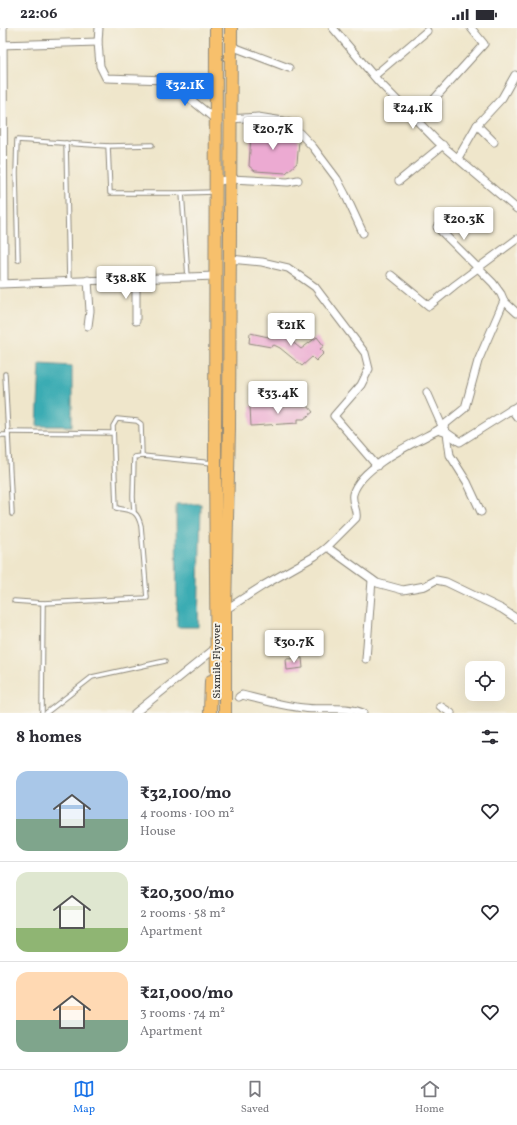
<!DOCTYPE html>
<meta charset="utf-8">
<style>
body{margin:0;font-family:Vollkorn,serif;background:#f2f2f3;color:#2b2b33;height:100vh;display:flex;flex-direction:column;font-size:15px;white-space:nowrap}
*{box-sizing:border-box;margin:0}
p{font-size:13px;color:#7c7c81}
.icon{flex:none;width:22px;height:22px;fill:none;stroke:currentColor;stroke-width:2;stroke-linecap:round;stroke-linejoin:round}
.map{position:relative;height:685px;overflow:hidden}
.sheet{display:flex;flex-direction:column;background:#fff;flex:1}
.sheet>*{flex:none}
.tools{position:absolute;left:465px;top:633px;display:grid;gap:8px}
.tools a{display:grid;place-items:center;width:40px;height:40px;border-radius:8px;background:#fff;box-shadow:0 4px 16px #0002;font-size:20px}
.price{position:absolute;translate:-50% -34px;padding:0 9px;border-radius:4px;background:#fff;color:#222;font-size:13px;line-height:26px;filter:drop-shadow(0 1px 2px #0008)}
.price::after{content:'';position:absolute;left:50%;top:24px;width:12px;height:9px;margin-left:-6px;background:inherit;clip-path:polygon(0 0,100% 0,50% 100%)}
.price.active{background:#1a73e8;color:#fff}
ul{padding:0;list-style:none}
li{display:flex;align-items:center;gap:12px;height:100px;padding:0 16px}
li+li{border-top:1px solid #e1e1e2}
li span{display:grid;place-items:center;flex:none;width:112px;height:80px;border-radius:12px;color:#555}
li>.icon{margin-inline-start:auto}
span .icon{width:48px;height:48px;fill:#fffc;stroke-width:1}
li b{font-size:17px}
h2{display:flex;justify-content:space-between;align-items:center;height:48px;padding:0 16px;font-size:17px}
.status{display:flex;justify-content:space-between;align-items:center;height:28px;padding:0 20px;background:#fff;direction:ltr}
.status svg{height:11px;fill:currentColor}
.menu{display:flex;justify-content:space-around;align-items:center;height:56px;border-top:1px solid #e1e1e2;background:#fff;font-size:11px;color:#7c7c81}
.menu a{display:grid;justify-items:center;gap:2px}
.menu .active{color:#1a73e8}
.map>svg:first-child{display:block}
</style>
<div class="status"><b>22:06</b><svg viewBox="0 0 49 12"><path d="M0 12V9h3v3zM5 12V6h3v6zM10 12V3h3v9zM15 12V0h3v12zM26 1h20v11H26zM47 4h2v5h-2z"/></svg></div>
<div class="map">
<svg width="517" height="685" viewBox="0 0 517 685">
<rect width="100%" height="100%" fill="#f7f3e8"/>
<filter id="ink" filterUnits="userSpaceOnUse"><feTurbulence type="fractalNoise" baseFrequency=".025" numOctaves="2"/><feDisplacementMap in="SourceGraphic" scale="8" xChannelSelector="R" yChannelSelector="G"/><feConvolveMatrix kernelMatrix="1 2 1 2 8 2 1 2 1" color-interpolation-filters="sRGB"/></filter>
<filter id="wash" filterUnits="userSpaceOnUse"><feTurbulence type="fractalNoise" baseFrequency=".012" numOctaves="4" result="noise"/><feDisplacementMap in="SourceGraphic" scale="16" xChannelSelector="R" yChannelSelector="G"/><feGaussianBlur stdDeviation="0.9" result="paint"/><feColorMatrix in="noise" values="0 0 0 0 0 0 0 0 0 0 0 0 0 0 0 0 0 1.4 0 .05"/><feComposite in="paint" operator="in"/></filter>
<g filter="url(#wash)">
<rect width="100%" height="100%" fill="#efe6cb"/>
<g fill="#3aacb3" stroke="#326c6f">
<path d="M40 336 72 338V398H37Z"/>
<path d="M176 476H201L198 599H177Z"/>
</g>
<g id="blocks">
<g fill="#ecaad2">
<path d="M256 100 285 101 299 113 297 135 286 145 255 143 249 138 251 106Z"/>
<path d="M278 302 301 321 317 309 324 318 320 321 324 325 316 333 312 329 302 338 280 320 274 317 271 319 249 315 250 305 273 310Z"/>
<path d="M250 378H308L313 384 304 391H298V395L251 398Z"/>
<path d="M302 630 303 640 287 642 286 631Z"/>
</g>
</g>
</g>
<g filter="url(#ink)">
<use href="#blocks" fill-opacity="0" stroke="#8d887b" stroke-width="1"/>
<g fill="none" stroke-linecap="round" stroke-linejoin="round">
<defs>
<g id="service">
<path d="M66 115 69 253"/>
<path d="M108 118 152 117"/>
<path d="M18 232 16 145 17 112 108 118 110 165H182"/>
<path d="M188 249 182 165 214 164"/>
<path d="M5 346 12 486"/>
<path d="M8 404 113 405"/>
<path d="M0 407H8"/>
<path d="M134 483 133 469 134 429 142 428"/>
<path d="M14 573 43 575 147 570 141 498C137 481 131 483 116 480L113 398 117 391 137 393 141 396 142 428 213 435"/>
<path d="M42 685 43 575"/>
<path d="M46 685 92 649 165 633"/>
</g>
<g id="minor">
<path d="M3 0 4 255"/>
<path d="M99 0 98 14 100 38 106 50 167 52 216 92"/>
<path d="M333 0 378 53 437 113 517 181"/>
<path d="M0 17 98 14"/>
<path d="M231 18 289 40"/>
<path d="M374 48 427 3"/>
<path d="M230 91 258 89 283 93 290 95 313 119 337 151 345 166 363 205"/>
<path d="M416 91 484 16 471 0"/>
<path d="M477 97 494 114"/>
<path d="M458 130 477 97 502 70 515 47"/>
<path d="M399 153 443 117"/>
<path d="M215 154 230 151 288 154 298 152"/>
<path d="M437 199 493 255 501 266 504 273 517 285"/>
<path d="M230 231 262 234 288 240 315 259 365 325 369 341 361 357 334 388 377 438"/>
<path d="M391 247 429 278 455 257 517 211"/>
<path d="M88 252 90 283 88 298"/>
<path d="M0 256 215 248"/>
<path d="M136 293V251"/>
<path d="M427 364 442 398 447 405 450 427 467 454 481 484"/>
<path d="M511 381 517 389"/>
<path d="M438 402 465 380 478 333 504 273"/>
<path d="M327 519 356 490C358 482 351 475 353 466 361 438 414 415 438 402L447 405 460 414 517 378"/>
<path d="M225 582 264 557 315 528 327 519 377 555 403 562 425 558 436 552 446 554 502 581 517 591"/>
<path d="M366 631 372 552"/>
<path d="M239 669 242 667C262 672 283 678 304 680 324 683 344 677 363 685"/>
<path d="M440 678 451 685"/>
<path d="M135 685 212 623"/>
</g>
<g id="primary">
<path d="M216 0 215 435 217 663"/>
<path d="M210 685 211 653"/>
<path d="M225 685V582L229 400 231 0"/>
</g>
</defs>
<use href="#service" stroke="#8d887b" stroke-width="5.5"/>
<use href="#minor" stroke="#8d887b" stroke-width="9"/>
<use href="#primary" stroke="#8d887b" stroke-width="14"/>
<use href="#service" stroke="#fff" stroke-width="3.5"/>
<use href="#minor" stroke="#fff" stroke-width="7"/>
<use href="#primary" stroke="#f7c06c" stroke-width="12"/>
</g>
</g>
<g text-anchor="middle" stroke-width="4" stroke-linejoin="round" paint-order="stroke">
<g font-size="11" fill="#2b2b2b" stroke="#f7f3e8">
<text transform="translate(216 633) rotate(-90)" y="4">Sixmile Flyover</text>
</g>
</g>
</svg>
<div class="tools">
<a><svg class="icon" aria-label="locate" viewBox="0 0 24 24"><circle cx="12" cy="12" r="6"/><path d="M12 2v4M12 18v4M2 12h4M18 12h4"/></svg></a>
</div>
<b class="price active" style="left:185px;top:79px">₹32.1K</b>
<b class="price" style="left:413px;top:102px">₹24.1K</b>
<b class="price" style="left:273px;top:123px">₹20.7K</b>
<b class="price" style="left:464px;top:213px">₹20.3K</b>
<b class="price" style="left:126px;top:272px">₹38.8K</b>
<b class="price" style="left:291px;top:319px">₹21K</b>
<b class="price" style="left:278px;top:387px">₹33.4K</b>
<b class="price" style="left:294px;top:636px">₹30.7K</b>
</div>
<section class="sheet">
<h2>8 homes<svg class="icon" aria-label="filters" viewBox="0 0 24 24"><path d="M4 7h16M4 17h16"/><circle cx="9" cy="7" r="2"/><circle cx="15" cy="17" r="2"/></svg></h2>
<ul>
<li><span style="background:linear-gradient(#a9c7e8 60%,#7fa58c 0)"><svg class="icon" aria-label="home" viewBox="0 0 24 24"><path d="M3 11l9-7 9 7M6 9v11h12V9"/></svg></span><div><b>₹32,100/mo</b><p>4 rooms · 100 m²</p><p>House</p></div><svg class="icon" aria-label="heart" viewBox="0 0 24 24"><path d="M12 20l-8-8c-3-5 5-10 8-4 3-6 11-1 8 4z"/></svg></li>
<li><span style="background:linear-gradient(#dfe7d0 70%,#8fb573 0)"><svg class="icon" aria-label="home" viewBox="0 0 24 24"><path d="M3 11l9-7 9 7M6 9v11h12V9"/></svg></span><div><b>₹20,300/mo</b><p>2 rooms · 58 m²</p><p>Apartment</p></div><svg class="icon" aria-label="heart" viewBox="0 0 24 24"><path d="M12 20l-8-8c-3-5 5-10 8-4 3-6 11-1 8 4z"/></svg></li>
<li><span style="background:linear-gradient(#ffd9b3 60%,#7fa58c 0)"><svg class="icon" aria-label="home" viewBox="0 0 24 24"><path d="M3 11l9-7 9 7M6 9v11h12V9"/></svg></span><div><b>₹21,000/mo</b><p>3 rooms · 74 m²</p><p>Apartment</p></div><svg class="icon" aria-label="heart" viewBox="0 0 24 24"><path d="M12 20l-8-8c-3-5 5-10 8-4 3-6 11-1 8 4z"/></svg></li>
</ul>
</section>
<nav class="menu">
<a class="active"><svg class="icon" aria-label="map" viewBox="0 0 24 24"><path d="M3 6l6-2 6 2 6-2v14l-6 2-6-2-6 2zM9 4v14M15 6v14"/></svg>Map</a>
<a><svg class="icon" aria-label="saved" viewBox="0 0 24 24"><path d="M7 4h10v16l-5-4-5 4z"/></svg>Saved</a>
<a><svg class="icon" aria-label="home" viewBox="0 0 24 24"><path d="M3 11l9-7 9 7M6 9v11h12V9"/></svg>Home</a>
</nav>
